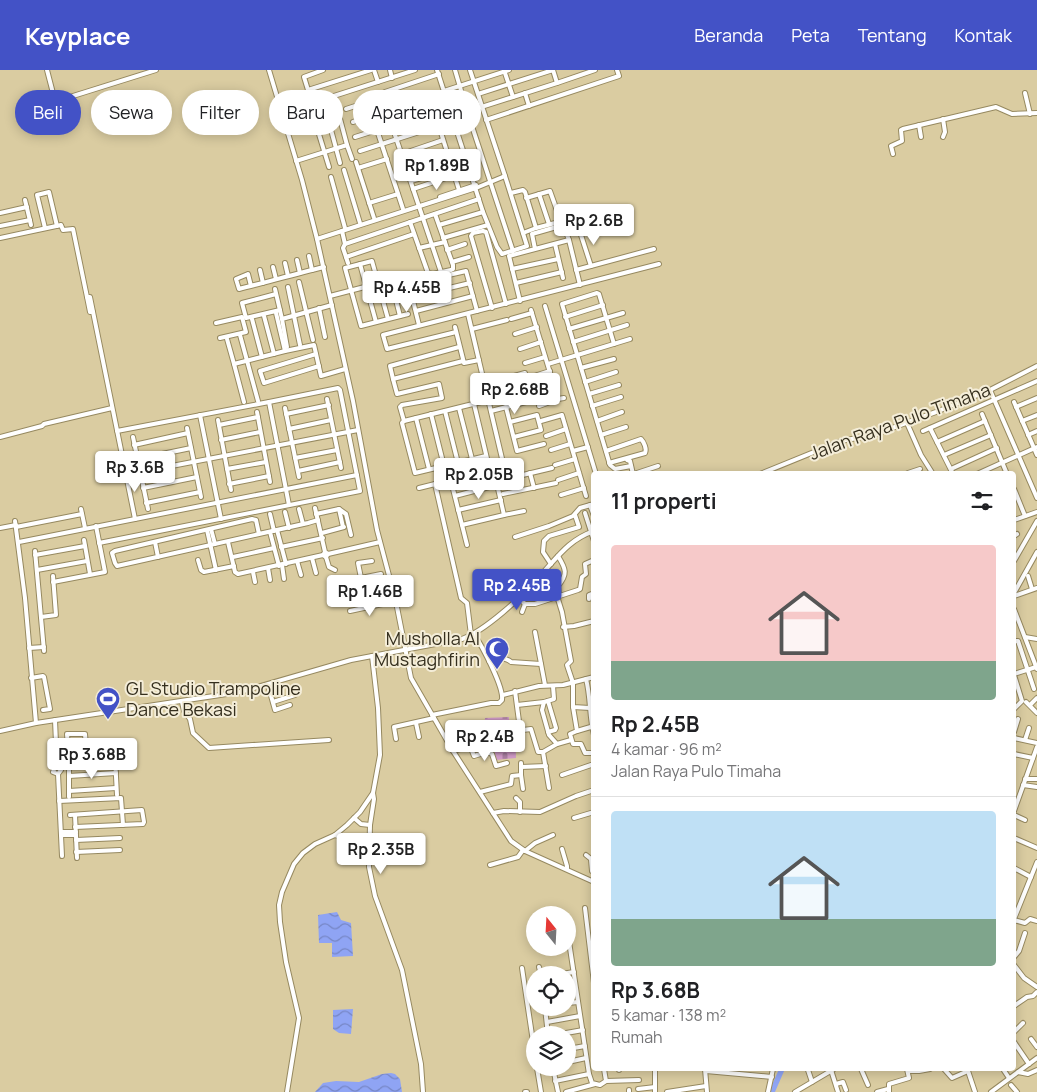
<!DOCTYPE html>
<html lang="id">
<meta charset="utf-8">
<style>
body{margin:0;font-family:Manrope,sans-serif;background:#f2f2f2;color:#202124;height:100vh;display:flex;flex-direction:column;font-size:19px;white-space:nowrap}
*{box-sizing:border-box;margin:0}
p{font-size:16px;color:#757577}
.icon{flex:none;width:28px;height:28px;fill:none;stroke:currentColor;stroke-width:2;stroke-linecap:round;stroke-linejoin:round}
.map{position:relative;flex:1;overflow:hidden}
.sheet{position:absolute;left:591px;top:401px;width:425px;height:600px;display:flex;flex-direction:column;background:#fff;border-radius:5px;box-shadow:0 2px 12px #0003}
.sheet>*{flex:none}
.banner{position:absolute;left:15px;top:20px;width:475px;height:45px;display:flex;gap:10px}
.needle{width:32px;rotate:342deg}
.fabs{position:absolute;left:526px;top:836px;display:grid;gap:10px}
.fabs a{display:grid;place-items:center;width:50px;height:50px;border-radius:50%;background:#fff;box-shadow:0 2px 12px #0003;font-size:25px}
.price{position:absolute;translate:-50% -42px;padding:0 11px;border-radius:5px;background:#fff;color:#222;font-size:16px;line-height:32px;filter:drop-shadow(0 1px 2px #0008)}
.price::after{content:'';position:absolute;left:50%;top:30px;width:15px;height:11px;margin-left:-8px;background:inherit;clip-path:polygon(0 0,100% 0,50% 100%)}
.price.on{background:#4352c6;color:#fff}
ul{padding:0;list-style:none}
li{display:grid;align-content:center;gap:10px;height:265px;padding:0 20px}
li+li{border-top:1px solid #e0e0e0}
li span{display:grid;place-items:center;height:155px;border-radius:5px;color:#555}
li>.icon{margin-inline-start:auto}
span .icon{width:90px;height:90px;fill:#fffc;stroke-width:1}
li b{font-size:21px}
h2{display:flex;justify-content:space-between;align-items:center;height:60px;padding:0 20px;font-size:21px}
.chip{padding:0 18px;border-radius:22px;background:#fff;box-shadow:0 2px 12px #0003;font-size:18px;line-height:45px}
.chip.on{background:#4352c6;color:#fff}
header{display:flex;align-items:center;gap:30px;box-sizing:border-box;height:70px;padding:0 25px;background:#4352c6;color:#fff}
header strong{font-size:24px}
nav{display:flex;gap:28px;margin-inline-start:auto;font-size:18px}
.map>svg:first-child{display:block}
</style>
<header>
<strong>Keyplace</strong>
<nav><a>Beranda</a><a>Peta</a><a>Tentang</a><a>Kontak</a></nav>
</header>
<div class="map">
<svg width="1037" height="1022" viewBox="0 0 1037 1022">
<defs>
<pattern id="cemetery-stones" width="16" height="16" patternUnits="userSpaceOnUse" patternTransform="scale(1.25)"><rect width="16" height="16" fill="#cf9ac6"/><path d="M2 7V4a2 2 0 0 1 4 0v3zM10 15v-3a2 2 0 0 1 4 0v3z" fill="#a97ea0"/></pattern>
<pattern id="water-waves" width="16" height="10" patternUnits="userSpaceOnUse" patternTransform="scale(1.25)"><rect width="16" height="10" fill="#8fa4f4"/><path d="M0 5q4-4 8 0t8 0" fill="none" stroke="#7686c5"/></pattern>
</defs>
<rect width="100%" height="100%" fill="#dacca1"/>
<path fill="url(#cemetery-stones)" d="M509 647V656L515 659 516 688 496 690 494 681 482 679 485 648Z"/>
<g fill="url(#water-waves)">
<path d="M337 842 341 850 351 853 353 886 332 887V873H319L318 845Z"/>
<path d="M353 939 351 964 339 963 333 959V940Z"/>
<path d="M391 1003 395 1004 400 1009 402 1022H315L323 1013 336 1011 359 1012 382 1004Z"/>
</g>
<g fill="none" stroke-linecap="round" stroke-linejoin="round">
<g stroke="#8fa4f4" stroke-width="1">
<path d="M375 589 405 582"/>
<path d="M411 612 419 626"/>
<path d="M512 774 519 779"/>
<path d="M653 999V1004"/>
</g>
<path stroke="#8fa4f4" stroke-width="5.5" d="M772 1022 782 999"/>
<defs>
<g id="minor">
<path d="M47 0 54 27 57 31 156 0"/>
<path d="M269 0 302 110 317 169 353 331 377 460 396 532 411 608 453 681 511 771 525 781 594 812"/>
<path d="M323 0 304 7 312 33 415 0"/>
<path d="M374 0 378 12"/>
<path d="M390 0 392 8"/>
<path d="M437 0 483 142 497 177 502 184 527 176 505 106"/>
<path d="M455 0 467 41 513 181"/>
<path d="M504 0 513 27"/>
<path d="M308 20 371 0"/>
<path d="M444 21 509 0"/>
<path d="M525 23 529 36"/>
<path d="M1025 23 1030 44"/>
<path d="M478 24 553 0 557 13 595 0"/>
<path d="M324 34 340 93"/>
<path d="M432 34 459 120"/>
<path d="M311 38 329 97"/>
<path d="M346 39 386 26"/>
<path d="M453 46 557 13"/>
<path d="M486 50 619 6 617 0"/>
<path d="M353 52 391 39"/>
<path d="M396 55 385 22 439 4"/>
<path d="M919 55 921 67"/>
<path d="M392 56 441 202"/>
<path d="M377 60 403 139"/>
<path d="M355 67 434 42"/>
<path d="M943 67 945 62 943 49"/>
<path d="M347 75 352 89"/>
<path d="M360 81 438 56"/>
<path d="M402 84 443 70"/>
<path d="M893 84 891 76 902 71 901 60 903 59 996 37 1012 44 1037 43"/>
<path d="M296 91 347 75 335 30"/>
<path d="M356 92 374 148"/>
<path d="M358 98 387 89"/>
<path d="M407 98 448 85"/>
<path d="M344 100 360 153"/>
<path d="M331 107 345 158"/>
<path d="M393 107 408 102"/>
<path d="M411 111 452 99"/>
<path d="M413 119 455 105"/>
<path d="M511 123 523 120 525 122 536 158 523 163"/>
<path d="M539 124 549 154"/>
<path d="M440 127 476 115"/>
<path d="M526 128 550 121 560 149 559 152 536 158"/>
<path d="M25 130 31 155"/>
<path d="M369 133 398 124"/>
<path d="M0 143 27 137"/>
<path d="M410 152 428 203 433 204 451 200 453 199V195L435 144"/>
<path d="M439 155 483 142"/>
<path d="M0 156 30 150"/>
<path d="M45 158 37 125 49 122 57 156"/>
<path d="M342 161 345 174"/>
<path d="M580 162 591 196"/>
<path d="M0 168 61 155 63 160 73 159 87 227H90L135 449"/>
<path d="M443 168 488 155"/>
<path d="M317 169 476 118 505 106 470 0"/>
<path d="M569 170 580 215"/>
<path d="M555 174 563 208"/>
<path d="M419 178 445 172"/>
<path d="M447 180 465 174"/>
<path d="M309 186 312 200"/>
<path d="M346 187 414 164"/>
<path d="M297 190 300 203"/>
<path d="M452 192 469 187"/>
<path d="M285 193 288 206"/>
<path d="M348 193 343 178 345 174 479 129"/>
<path d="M360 194 376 252"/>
<path d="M273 197 276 209"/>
<path d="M512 199 558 189"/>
<path d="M260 200 263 213"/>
<path d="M576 200 654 179"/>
<path d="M391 210 400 246"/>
<path d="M299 212 313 270"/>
<path d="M516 213 562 202"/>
<path d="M251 216 248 204 236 209 239 219C267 212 295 204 324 197"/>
<path d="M288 217 300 275"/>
<path d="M275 219 282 249"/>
<path d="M276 224 242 233 246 248 280 240"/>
<path d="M330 226 403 207"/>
<path d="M87 227 90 242H93"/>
<path d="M412 227 411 224 416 221 418 212 466 201 477 241"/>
<path d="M412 227 470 213"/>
<path d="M412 227 419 255"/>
<path d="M520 231 509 186 569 170 564 157 560 156 532 164 535 179"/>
<path d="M545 236 596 404"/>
<path d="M319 238 325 267"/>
<path d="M492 238 471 166 473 163 483 161 486 162 506 234"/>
<path d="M531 240 558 329 564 328"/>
<path d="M416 241 473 226"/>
<path d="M276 243 285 281"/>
<path d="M468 244 504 397 435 414 461 528 467 533 471 565"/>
<path d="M264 246 274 284"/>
<path d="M565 247 603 235"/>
<path d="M252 249 262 287"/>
<path d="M388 249 372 191 345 198 361 256 408 244"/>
<path d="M511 249 532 243"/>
<path d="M216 253 242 247 246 262 220 268"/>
<path d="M455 257 464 293 479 290"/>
<path d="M472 259 507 250"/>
<path d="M569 259 623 243"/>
<path d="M456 262 387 279 383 265 659 194"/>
<path d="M515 264 537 257"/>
<path d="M240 265 258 331"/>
<path d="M227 269 234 294"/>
<path d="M573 272 627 255"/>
<path d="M614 274 599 224 597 223 562 234 610 395 615 399 631 396"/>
<path d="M287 277 282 249 332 235"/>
<path d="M459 277 390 296 393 309 463 291"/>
<path d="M520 279 541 272"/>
<path d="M316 284 260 301 264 313 319 296"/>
<path d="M525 293 545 287"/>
<path d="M548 294 630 269"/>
<path d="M581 298 614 289"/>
<path d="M528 308 550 301"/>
<path d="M393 309 397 324 439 314 442 328 402 335 400 337 404 351"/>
<path d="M585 312 616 302"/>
<path d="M485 314 525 303"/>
<path d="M990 320 1037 428"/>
<path d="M533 322 554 316"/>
<path d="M589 324 619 315"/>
<path d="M488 327 530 317 534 330 491 341"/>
<path d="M327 329 341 398"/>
<path d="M244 332 234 294 285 281 314 275 321 306 345 299"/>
<path d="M269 332 289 435"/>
<path d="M1014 332 1037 385"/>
<path d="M474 334 490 401"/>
<path d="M539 336 558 329"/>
<path d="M592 336 621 327"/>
<path d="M506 337 517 381 544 374"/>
<path d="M1016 337 1037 328"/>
<path d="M285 338 299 407"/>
<path d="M459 338 472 389"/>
<path d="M445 341 458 393"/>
<path d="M257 342 270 412"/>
<path d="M286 344 329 335"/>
<path d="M431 344 444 396"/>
<path d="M982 344 1007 404"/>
<path d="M200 345 221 449"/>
<path d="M416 348 429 399"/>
<path d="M218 350 231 420"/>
<path d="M541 351 562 345 586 426"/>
<path d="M597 351 622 342"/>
<path d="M1022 351 1037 345"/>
<path d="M510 352 537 345 541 360 514 367"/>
<path d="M907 353 921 385 933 404"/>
<path d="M219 355 258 347"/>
<path d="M187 358 201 427"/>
<path d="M930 358 953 404"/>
<path d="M289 359 331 350"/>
<path d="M923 361 1037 311"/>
<path d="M601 365 626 357"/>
<path d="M1028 365 1037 361"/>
<path d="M546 366 566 359"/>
<path d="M0 367 42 356 44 354 112 338"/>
<path d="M133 367 148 439"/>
<path d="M221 370 260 362"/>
<path d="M937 372 985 351"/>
<path d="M134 375 188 363"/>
<path d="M551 380 570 374"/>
<path d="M573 381 588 377"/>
<path d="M606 381 641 369C644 372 647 379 645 383L609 393"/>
<path d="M944 385 991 365"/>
<path d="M486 386 415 403 402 353 404 351 489 330"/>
<path d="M295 388 337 380"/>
<path d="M138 389 191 378"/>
<path d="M627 390 630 391 633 404"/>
<path d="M555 395 575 389"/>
<path d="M227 399 266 392"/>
<path d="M499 399 502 410 552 398"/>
<path d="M951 399 997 378"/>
<path d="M298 401 340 392"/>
<path d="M530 403 534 418"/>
<path d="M908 403 920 399"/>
<path d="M634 404 658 396"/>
<path d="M760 404 841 371 873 365 936 342 990 320 1037 296"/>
<path d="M977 404 1037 377"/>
<path d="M125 405 358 360"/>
<path d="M558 410 579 403"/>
<path d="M451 411 467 475"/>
<path d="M229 414 269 406"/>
<path d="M143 418 197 407"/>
<path d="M419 418 435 414"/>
<path d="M1014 419 1025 446"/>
<path d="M503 424 556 413"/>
<path d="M561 425 584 418"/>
<path d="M455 426 497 415"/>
<path d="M146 433 200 422"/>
<path d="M590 435 594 446"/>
<path d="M315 438 325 482 328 484 326 487 323 485 325 482"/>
<path d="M81 439 85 458"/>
<path d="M299 439 303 454"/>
<path d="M458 440 501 430"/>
<path d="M285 442 289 458"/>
<path d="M585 443 594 471"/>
<path d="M270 444 274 461"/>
<path d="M316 444 339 439"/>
<path d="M504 445 524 441"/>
<path d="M1014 450 1037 442"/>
<path d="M15 451 25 528 36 653"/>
<path d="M462 455 504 445 494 401"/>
<path d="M16 457 82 444"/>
<path d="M343 457 339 439 346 444 351 465"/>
<path d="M0 458 16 455"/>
<path d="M211 459 215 474"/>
<path d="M207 460 216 500"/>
<path d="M277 460 286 494"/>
<path d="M270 462 279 496"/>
<path d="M322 463 344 457"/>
<path d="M259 464 256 450 252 449 115 481 112 483 115 493 117 496 308 453 318 450"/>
<path d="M1014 466 1017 464"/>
<path d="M515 467 549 456 573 446 580 438 594 434"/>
<path d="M84 470 90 504"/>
<path d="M19 472 357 405"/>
<path d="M155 472 158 487"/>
<path d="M228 472 235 502 238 504 323 485"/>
<path d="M99 473 360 421 340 320 338 318 269 332 117 361"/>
<path d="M281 477 323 468"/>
<path d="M35 481 44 581"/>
<path d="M328 484 380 472"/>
<path d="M35 485 85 476"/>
<path d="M558 486C566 499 568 504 558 516L559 525"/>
<path d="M233 487 274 478"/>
<path d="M326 487 329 497 335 500"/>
<path d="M312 488 316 503"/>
<path d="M198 490 201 500 204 502 234 496"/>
<path d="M297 491 301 505"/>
<path d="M1014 491 1037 451"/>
<path d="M551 494 543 482 544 471 549 466 579 457 575 445"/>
<path d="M282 495 284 509"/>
<path d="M268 498 270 510"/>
<path d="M37 500 87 491"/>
<path d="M253 502 255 512"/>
<path d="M1028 506 1032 519"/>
<path d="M351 510 381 504"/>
<path d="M53 512 105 502 96 456"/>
<path d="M1014 523 1037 482"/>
<path d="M557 526 562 542 571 591 567 595 573 613V637L590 638"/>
<path d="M1014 526 1037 518"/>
<path d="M348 527 392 518"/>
<path d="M519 528 525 534H535L578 520 580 519 582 507 586 504 585 494 594 490"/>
<path d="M589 529V525L594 523"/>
<path d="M367 538 358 493 372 491"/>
<path d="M1014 539 1037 599"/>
<path d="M350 541 387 533"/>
<path d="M522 542 525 534"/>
<path d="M41 547 56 545 53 506"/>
<path d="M563 557 574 556 594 551"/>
<path d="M535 562 545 615"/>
<path d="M1025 567 1037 569"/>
<path d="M1014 571H1018L1034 619"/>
<path d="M29 578 44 577"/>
<path d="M372 586 378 638 380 685 373 723 374 729 370 755 369 797 375 826 402 900 421 994 423 1022"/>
<path d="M489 591C495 588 506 587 511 592L541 594"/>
<path d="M1014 604 1036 597"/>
<path d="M1014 605 1022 631 1014 639"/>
<path d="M31 608 43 606 44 607 50 639 43 640"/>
<path d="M586 609C591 628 589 646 594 665"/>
<path d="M268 615 275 640 290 635"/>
<path d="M553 616 554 629 544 632 542 640 549 665 557 674"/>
<path d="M515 621 520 659 523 660 531 659 538 682H543L549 718"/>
<path d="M503 625 539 616 563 615 594 607"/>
<path d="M548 631 556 658 555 660 548 662"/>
<path d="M182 632 184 641 190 649 193 663 209 678 329 670"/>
<path d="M273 632 295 625"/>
<path d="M1026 632 1037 643"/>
<path d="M517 635 544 632"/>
<path d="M1030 635 1037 628"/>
<path d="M573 637 577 661 570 664 573 674H581L585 683H594"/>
<path d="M432 645 491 633H499L502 630C504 617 482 576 474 564"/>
<path d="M55 650 57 696 61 700 58 704 53 702 55 697 57 696"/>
<path d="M416 653 419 667"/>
<path d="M0 661 36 653 240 622 351 590 462 569C485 561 523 526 539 507 557 488 568 470 594 461"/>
<path d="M577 661 594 656"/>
<path d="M1014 662 1018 649"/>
<path d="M1014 668 1037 673"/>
<path d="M396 669 394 657 434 648"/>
<path d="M1025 670 1029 658"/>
<path d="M470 676 471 666"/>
<path d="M453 681 470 676 474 686 487 682 492 684 496 696 507 693"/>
<path d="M543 682 557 674 571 670"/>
<path d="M1014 684 1033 688"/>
<path d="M69 691 67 664H85L87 689"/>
<path d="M521 697 546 696"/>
<path d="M58 704 62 786"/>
<path d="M521 705 523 719"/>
<path d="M562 705 594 694"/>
<path d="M69 706 116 703"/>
<path d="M1025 709H1037"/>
<path d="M1023 715 1037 717"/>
<path d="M69 721 116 718"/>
<path d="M480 722 511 714 512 706 521 705V693"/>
<path d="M69 727V691L115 688 117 725"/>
<path d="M516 728 520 732V742"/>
<path d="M59 731 121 728 123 755"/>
<path d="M1014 741 1037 677"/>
<path d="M493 743 504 741 540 742 576 726 594 720"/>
<path d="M70 745 142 740 144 752 143 754 75 757"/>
<path d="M75 745 77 788"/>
<path d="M1014 745 1025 750"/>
<path d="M354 748 361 754 370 755"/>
<path d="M574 748 594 742"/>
<path d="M61 762H76"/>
<path d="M61 765H76"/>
<path d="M335 765 356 772 368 782"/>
<path d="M1014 768 1037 778"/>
<path d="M76 770 120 768"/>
<path d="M562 779 567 796V799"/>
<path d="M525 781 535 773 553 765"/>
<path d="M76 782 120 780"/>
<path d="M586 785 591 789 592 801"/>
<path d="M490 795 518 787 523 780"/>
<path d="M1014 798 1031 807"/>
<path d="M585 838 594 913"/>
<path d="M1014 849 1037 792"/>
<path d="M1014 850 1025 853 1030 849 1037 851"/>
<path d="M568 865 589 1004 592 1013 600 1015 606 1011 604 999"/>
<path d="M1014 887 1019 881 1025 863"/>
<path d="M1014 895 1024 908 1037 917"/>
<path d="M539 897 541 905"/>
<path d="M522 898 535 985"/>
<path d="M555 905 574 902"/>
<path d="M568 933 578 932"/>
<path d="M1014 936 1027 927 1033 926 1037 922"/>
<path d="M545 938 548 965"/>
<path d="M547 952 580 946"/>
<path d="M1014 962 1023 953"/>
<path d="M555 965 583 960"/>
<path d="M1031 969 1037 977"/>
<path d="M1014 972 1029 994"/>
<path d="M568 979 585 976"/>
<path d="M568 992 586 988"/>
<path d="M537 998 541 1022"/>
<path d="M553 998 558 1022"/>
<path d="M619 999V1000"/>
<path d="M705 999 707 1022"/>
<path d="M861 999 868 1015"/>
<path d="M944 999 952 1008 968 1001"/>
<path d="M1003 999 1009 1008"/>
<path d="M808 1000 812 1012"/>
<path d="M831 1000 838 1022"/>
<path d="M706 1001 772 1007"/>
<path d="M908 1001H919L930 999"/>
<path d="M968 1001 975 1022"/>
<path d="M1018 1002 1037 988"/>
<path d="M555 1011 589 1004"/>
<path d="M606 1011 639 1010"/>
<path d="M836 1014 843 1012 846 1020"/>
<path d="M1011 1015 1017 1022"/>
<path d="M638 1019 655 1017"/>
<path d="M287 1022 299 948 286 892 280 852 279 835 282 822 294 794 303 783 315 774 335 765 347 755 360 742 373 723"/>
<path d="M525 1022H527"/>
<path d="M566 1022 595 1014"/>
<path d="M629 1022V1020"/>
<path d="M655 1022V999"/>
<path d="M667 1022 706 1016"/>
<path d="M768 1022 773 999"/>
<path d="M795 1022 834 999"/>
<path d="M877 1022 888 1019"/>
<path d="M889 1022V1014L909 1008 907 999"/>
<path d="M991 1022 1018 1002 1028 1004 1037 1000"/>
</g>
</defs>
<use href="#minor" stroke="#968960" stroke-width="6"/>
<use href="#minor" stroke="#fff" stroke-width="4"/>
</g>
<defs>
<symbol id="mosque-pin" viewBox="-11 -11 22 30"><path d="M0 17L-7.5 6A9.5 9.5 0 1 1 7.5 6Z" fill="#4352c6" stroke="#f4edd8"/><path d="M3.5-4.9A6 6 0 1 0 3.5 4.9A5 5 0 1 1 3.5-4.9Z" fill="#fff"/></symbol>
<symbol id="stadium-pin" viewBox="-11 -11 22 30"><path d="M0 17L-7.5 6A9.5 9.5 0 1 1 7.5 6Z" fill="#4352c6" stroke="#f4edd8"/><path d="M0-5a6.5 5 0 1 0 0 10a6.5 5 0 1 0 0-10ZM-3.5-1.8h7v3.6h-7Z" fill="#fff"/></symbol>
</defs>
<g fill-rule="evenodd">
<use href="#mosque-pin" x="483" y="565" width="28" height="38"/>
<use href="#stadium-pin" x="94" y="615" width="28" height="38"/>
</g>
<g text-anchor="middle" stroke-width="4" stroke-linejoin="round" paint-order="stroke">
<g font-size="18" fill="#352f1e" stroke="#f4edd8">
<text transform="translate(900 352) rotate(-20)" y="6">Jalan Raya Pulo Timaha</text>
</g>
<g font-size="18" fill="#352f1e" stroke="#f4edd8" text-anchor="end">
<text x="480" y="575">Musholla Al<tspan x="480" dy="21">Mustaghfirin</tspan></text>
<text x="126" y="625" text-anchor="start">GL Studio Trampoline<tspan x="126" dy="21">Dance Bekasi</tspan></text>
</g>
</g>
</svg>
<div class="fabs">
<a><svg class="needle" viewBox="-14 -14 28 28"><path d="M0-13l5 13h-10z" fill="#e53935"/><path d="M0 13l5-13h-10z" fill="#757577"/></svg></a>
<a><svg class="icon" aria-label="locate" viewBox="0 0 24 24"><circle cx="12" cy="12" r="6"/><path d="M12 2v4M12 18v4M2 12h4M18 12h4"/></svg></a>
<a><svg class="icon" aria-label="layers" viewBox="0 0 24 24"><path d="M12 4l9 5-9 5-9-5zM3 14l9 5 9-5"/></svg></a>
</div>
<b class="price" style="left:437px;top:121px">Rp 1.89B</b>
<b class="price" style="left:594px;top:176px">Rp 2.6B</b>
<b class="price" style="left:407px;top:243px">Rp 4.45B</b>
<b class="price" style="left:515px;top:345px">Rp 2.68B</b>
<b class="price" style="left:135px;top:423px">Rp 3.6B</b>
<b class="price" style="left:479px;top:430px">Rp 2.05B</b>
<b class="price on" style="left:517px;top:541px">Rp 2.45B</b>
<b class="price" style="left:370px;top:547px">Rp 1.46B</b>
<b class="price" style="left:485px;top:692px">Rp 2.4B</b>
<b class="price" style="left:92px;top:710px">Rp 3.68B</b>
<b class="price" style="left:381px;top:805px">Rp 2.35B</b>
<div class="banner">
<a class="chip on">Beli</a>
<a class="chip">Sewa</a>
<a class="chip">Filter</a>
<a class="chip">Baru</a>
<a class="chip">Apartemen</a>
</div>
<section class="sheet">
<h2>11 properti<svg class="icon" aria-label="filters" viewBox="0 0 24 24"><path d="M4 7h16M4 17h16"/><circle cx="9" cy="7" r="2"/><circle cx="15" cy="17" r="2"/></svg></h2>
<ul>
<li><span style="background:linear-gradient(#f6c9c9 75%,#7fa58c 0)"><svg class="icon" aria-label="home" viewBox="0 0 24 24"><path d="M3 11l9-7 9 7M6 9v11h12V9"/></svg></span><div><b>Rp 2.45B</b><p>4 kamar · 96 m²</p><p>Jalan Raya Pulo Timaha</p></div></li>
<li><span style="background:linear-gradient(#bfe0f5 70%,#7fa58c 0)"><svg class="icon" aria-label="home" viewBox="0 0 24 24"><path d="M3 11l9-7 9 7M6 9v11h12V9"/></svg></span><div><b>Rp 3.68B</b><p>5 kamar · 138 m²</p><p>Rumah</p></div></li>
</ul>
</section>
</div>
